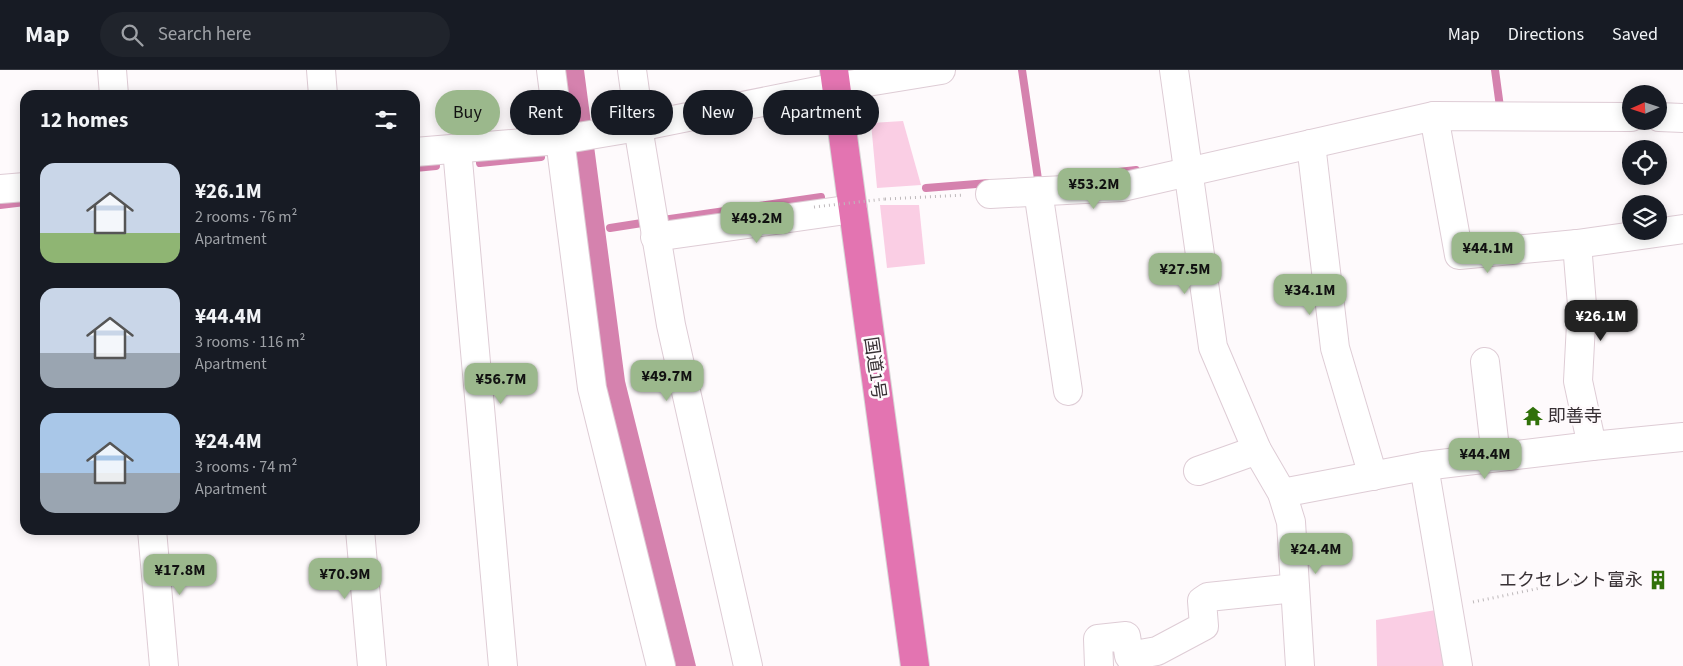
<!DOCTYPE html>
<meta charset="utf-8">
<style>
body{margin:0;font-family:"Source Sans 3","Noto Sans JP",sans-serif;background:#20242c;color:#f1f3f6;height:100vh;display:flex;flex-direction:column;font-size:19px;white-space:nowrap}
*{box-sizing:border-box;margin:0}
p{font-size:16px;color:#9ea1a6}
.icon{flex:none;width:28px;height:28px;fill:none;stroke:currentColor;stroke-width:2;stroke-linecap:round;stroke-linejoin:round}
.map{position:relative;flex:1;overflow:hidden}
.sheet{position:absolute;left:20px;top:20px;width:400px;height:445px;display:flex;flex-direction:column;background:#171b24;border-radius:15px;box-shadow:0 2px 12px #0003}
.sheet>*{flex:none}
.hud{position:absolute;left:435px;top:20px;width:475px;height:45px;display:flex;gap:10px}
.needle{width:32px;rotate:267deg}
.buttons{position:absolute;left:1622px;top:15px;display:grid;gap:10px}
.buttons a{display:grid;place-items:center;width:45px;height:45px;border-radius:50%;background:#171b24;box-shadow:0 2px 12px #0003;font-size:25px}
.price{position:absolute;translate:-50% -42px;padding:0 11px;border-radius:10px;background:#9bb88c;color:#111;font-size:16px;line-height:32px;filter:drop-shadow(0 1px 2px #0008)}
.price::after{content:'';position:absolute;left:50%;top:30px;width:15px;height:11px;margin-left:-8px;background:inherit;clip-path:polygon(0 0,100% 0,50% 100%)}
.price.on{background:#222;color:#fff}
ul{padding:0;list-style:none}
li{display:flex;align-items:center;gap:15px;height:125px;padding:0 20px}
li span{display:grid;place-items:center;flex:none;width:140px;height:100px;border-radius:15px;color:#555}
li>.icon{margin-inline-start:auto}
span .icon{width:60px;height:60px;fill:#fffc;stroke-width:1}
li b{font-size:21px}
h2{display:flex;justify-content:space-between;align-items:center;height:60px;padding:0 20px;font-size:21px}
.chip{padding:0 18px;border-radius:22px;background:#171b24;box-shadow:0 2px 12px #0003;font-size:18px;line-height:45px}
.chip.on{background:#9bb88c;color:#111}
header{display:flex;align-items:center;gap:30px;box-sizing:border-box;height:70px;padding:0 25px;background:#171b24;border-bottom:1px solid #363941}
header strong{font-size:24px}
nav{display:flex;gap:28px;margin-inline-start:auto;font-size:18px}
.search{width:350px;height:45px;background:#20242c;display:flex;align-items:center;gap:12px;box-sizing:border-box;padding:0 18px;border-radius:28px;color:#9ea1a6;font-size:19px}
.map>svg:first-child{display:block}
</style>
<header>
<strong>Map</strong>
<div class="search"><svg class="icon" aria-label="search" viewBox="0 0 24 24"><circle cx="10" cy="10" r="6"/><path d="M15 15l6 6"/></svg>Search here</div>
<nav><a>Map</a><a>Directions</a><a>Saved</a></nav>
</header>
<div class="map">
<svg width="1683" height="596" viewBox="0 0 1683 596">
<rect width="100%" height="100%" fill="#fefafc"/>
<g fill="#facee4">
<path d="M903 51 921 115 877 118 871 53Z"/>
<path d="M880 135H919L925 194 887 198Z"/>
<path d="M1442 539 1452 596H1377L1376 550Z"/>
</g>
<path fill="#d582ae" d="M564 0H584L625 311 696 596H675L604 315 573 56Z"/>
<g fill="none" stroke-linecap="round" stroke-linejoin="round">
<g stroke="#d582ae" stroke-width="8">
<path d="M1022 0 1038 109"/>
<path d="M1495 0 1500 37"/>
<path d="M480 93 541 87"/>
<path d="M415 98 436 96"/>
<path d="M1083 106 1136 100"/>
<path d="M926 118 989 113"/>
<path d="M0 135 25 132"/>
<path d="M663 150 821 127"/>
<path d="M610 158 642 153"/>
</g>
<defs>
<g id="minor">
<path d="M112 0 114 25"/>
<path d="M321 0 323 25"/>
<path d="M551 0 592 318 661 596"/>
<path d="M632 0 640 57"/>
<path d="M1174 0 1213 277 1257 380 1282 423 1291 452 1300 596"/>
<path d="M1434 46 1459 185 1577 174 1683 159"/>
<path d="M1659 47 1683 48"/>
<path d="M638 57 671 255 748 596"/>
<path d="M1311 74 1335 278 1373 406"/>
<path d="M457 79 503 596"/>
<path d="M415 82 560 70 638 57 837 17 941 0"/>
<path d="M0 119 25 117"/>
<path d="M1038 121 1068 321"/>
<path d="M990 124 1122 117 1434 46 1631 47"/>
<path d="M655 167 853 139"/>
<path d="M1577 174 1582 235 1578 311 1592 376"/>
<path d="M1485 292 1496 387"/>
<path d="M1424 396 1458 596"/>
<path d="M1198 401 1257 380"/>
<path d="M1282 423 1424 396 1592 376 1683 367"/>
<path d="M152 460 164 596"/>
<path d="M360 460 372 596"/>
<path d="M1099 596 1098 569 1126 566 1129 586 1157 581 1204 556 1202 531 1208 527 1295 518"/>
</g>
<path id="highway" d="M834 0 915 596"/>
</defs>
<use href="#minor" stroke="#deccd5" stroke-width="30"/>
<use href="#highway" stroke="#d7d6d6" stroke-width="30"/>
<g stroke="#beb9bb" stroke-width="3" stroke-dasharray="1 4" stroke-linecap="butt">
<path d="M885 129 964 125"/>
<path d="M1473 532 1584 509"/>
</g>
<use href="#minor" stroke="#fff" stroke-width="28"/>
<use href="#highway" stroke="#e374b1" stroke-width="28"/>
<path stroke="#beb9bb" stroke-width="3" stroke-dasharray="1 4" stroke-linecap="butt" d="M814 137 885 129"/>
</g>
<defs>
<symbol id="temple-bare" viewBox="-9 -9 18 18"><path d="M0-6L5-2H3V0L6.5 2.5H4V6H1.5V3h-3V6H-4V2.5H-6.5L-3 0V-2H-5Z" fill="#31710a" stroke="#fefafc" stroke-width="2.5" paint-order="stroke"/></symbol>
<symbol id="building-bare" viewBox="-9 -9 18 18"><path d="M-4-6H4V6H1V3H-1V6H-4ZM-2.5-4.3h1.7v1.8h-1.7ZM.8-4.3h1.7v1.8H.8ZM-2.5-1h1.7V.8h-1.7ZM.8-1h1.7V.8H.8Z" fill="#31710a" stroke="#fefafc" stroke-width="2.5" paint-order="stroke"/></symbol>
</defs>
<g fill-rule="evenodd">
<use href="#temple-bare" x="1519" y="332" width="28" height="28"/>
<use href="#building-bare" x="1644" y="496" width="28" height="28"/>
</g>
<g text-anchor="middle" stroke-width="5" stroke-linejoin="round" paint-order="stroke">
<g font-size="18" fill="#373034" stroke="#fefafc">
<text transform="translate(875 298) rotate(82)" y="6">国道1号</text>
</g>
<g font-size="18" fill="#373034" stroke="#fefafc" text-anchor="start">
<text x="1548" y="352">即善寺</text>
<text x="1643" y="516" text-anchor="end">エクセレント富永</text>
</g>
</g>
</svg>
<div class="buttons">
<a><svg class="needle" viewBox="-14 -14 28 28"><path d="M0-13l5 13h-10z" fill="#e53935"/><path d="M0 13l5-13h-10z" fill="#9ea1a6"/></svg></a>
<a><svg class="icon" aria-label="locate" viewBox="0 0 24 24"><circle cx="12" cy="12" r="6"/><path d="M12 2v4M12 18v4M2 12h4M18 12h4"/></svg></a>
<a><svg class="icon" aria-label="layers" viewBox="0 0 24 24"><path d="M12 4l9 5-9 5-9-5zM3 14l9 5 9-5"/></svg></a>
</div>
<b class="price" style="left:1094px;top:140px">¥53.2M</b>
<b class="price" style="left:757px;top:174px">¥49.2M</b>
<b class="price" style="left:1488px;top:204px">¥44.1M</b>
<b class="price" style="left:1185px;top:225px">¥27.5M</b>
<b class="price" style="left:1310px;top:246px">¥34.1M</b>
<b class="price on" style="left:1601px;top:272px">¥26.1M</b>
<b class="price" style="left:667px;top:332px">¥49.7M</b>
<b class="price" style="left:501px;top:335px">¥56.7M</b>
<b class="price" style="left:1485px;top:410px">¥44.4M</b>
<b class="price" style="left:1316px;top:505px">¥24.4M</b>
<b class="price" style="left:180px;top:526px">¥17.8M</b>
<b class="price" style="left:345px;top:530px">¥70.9M</b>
<div class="hud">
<a class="chip on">Buy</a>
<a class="chip">Rent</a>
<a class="chip">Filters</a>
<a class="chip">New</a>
<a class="chip">Apartment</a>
</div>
<section class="sheet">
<h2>12 homes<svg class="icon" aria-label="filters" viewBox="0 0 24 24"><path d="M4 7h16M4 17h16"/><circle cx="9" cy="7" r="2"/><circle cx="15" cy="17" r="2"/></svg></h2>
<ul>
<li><span style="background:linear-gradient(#c9d6e8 70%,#8fb573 0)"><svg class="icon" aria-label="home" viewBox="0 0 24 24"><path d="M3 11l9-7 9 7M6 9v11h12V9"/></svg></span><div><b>¥26.1M</b><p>2 rooms · 76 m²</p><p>Apartment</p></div></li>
<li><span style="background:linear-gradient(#c9d6e8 65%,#9aa5b1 0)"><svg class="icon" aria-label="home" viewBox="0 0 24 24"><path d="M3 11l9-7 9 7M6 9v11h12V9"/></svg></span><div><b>¥44.4M</b><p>3 rooms · 116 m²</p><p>Apartment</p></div></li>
<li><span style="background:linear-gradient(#a9c7e8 60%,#9aa5b1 0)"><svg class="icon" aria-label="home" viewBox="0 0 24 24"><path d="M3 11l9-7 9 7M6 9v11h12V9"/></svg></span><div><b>¥24.4M</b><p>3 rooms · 74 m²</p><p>Apartment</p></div></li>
</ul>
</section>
</div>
